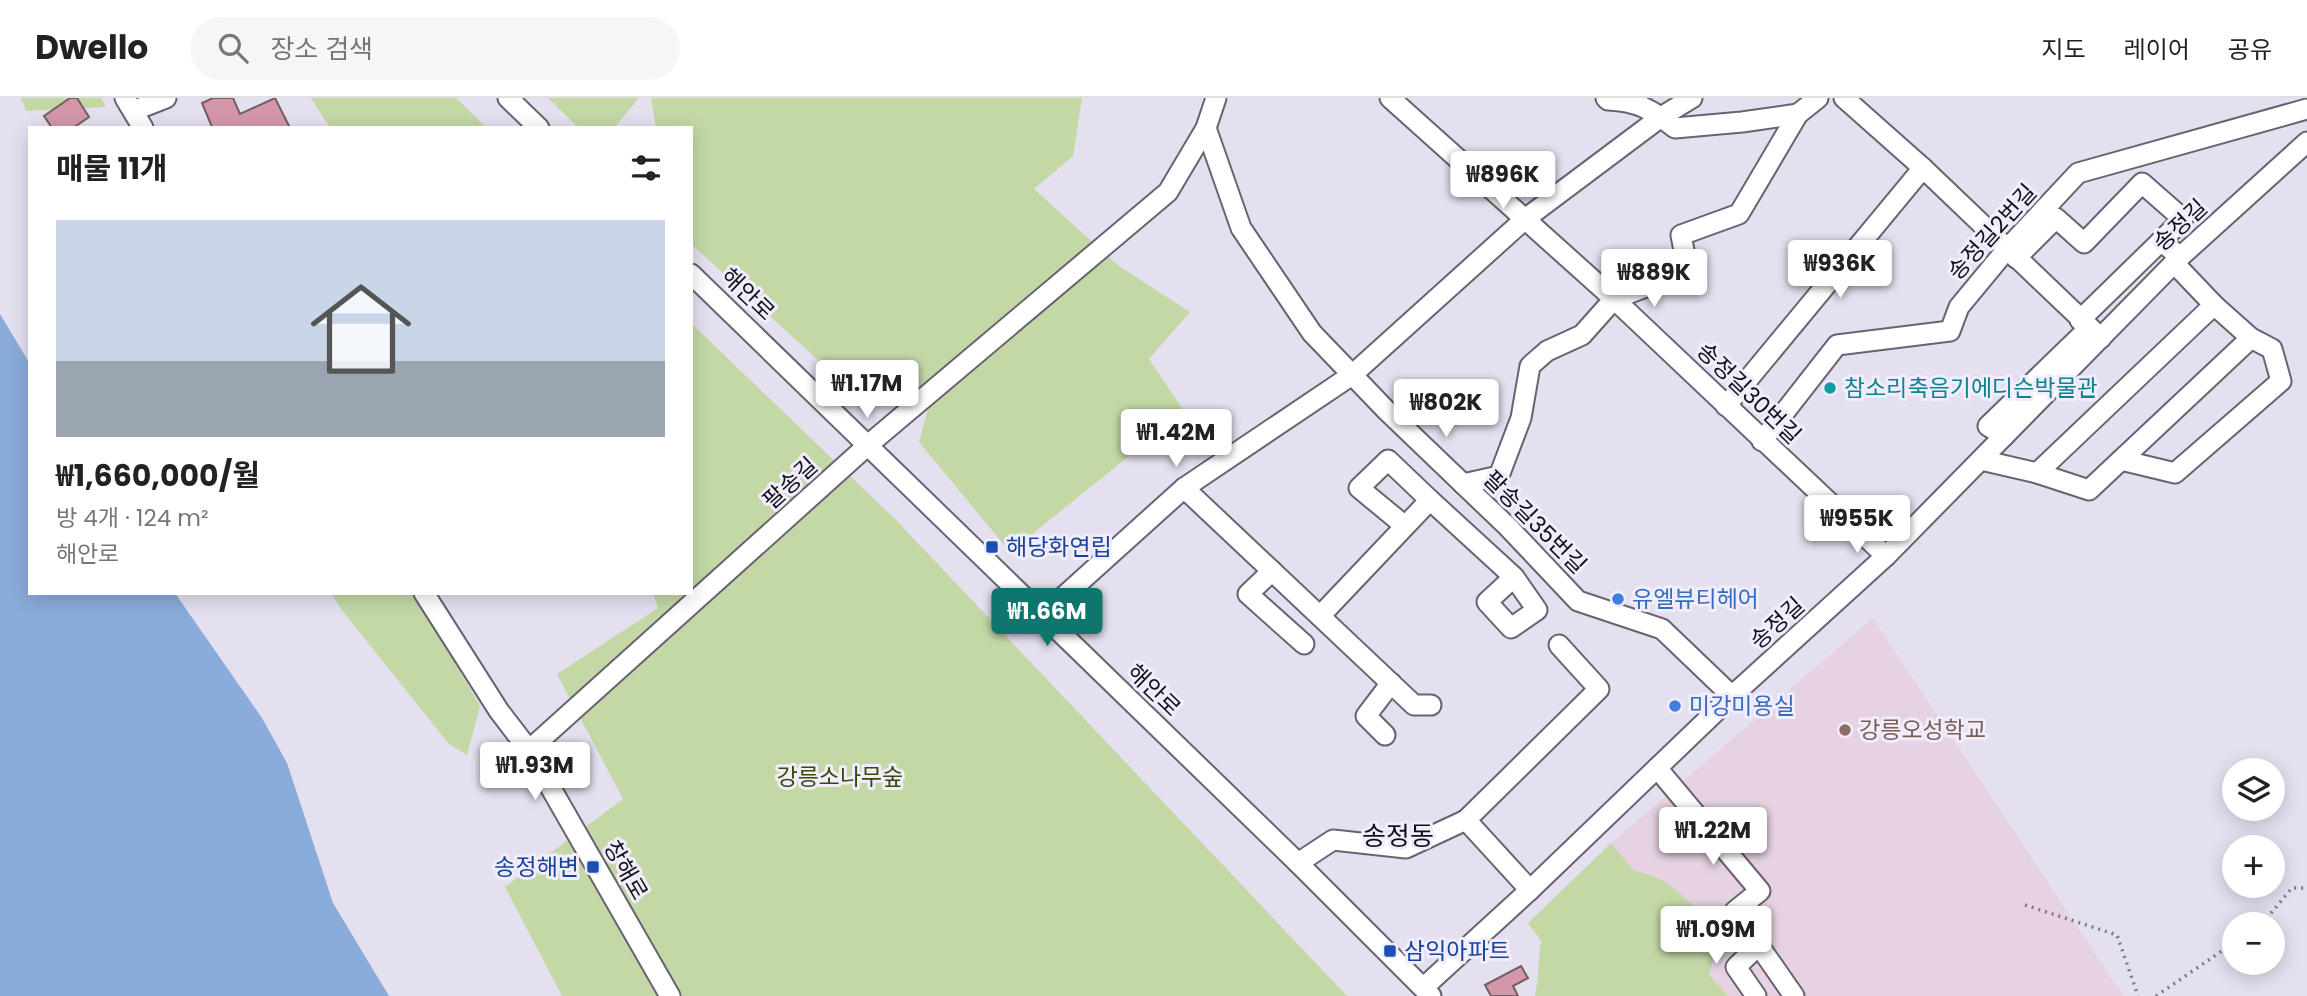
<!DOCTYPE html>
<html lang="ko">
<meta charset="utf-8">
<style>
body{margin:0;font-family:Poppins,"Noto Sans KR",sans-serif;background:#f6f6f6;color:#222;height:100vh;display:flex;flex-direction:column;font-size:26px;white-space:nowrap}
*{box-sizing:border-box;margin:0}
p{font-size:23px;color:#767676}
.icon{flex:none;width:38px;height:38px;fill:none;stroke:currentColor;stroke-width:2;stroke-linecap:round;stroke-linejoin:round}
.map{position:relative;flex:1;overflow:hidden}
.details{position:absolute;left:28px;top:28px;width:665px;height:469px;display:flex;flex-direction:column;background:#fff;border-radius:0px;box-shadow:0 4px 18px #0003}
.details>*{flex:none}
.buttons{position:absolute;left:2222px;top:660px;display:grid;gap:14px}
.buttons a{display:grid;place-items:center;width:63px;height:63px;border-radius:50%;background:#fff;box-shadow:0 4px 18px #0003;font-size:35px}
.price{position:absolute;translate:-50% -60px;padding:0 16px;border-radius:7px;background:#fff;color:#222;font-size:23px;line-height:46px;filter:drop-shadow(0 2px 4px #0008)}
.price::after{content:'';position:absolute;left:50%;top:42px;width:21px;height:16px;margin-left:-10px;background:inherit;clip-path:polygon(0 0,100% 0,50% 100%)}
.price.active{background:#0f766e;color:#fff}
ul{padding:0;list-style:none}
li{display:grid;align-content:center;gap:14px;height:371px;padding:0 28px}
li+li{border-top:2px solid #e0e0e0}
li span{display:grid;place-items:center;height:217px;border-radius:0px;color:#555}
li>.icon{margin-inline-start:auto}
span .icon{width:126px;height:126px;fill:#fffc;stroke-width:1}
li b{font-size:30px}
h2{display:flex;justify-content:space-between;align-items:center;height:84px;padding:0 28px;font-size:30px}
header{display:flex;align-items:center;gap:42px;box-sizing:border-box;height:98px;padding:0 35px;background:#fff;border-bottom:2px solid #e0e0e0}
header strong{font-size:33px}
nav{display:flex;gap:38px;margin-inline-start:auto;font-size:24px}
.search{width:490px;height:63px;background:#f6f6f6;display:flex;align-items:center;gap:18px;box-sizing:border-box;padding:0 24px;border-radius:38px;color:#767676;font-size:26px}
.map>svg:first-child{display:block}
</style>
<header>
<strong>Dwello</strong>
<div class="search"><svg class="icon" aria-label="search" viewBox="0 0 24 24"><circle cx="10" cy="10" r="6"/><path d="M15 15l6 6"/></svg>장소 검색</div>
<nav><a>지도</a><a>레이어</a><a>공유</a></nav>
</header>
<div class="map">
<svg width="2307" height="898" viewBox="0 0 2307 898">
<rect width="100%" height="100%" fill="#e5e0f0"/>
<path fill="#e6d2e1" d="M1873 520 2123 898H1728L1709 877 1711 865 1629 773 1611 745Z"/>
<g fill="#c4d8a6">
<path d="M21 0H101L106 9 26 13Z"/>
<path d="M311 0H456L487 30H330Z"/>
<path d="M548 0H639L614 30H579Z"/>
<path d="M651 0H1082L1073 58 1034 91 1119 168 1190 214 1149 261 1190 322 1134 354 1010 454 919 344 928 311 862 302 691 146V30H656Z"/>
<path d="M691 225 895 421 1347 898H562L505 789 623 701 557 576 658 510 653 495H691Z"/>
<path d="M331 495H418L423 510 480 608 467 657 449 646 341 511Z"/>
<path d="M1611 745 1634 773C1675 780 1696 809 1717 843L1709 877 1728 898H1535C1539 880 1538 862 1541 843L1528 825Z"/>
</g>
<path fill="#8aacda" d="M0 216 30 266V495H175L262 620 287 665 333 805 389 898H0Z"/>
<g fill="#d497a9" stroke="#705f64" stroke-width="2">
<path d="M70 0H77L89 19 73 30H52L44 18Z"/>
<path d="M213 0H233L240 16 275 0 290 30H210L212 29 202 5Z"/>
<path d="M1521 868 1528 880 1513 888 1518 898H1491L1485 887Z"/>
</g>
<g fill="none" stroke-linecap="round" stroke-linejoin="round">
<defs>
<g id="minor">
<path d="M125 0 143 30"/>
<path d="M508 0 539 30"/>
<path d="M1390 0 1614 201 1886 458"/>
<path d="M1606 0 1608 2C1638 3 1652 12 1675 30L1742 24 1798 16"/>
<path d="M1844 0 1923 70 2101 240"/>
<path d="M133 13 166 0"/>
<path d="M1206 30 1241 130 1312 235 1387 313 1508 429 1578 503 1662 531 1732 598"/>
<path d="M2016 160 2056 120 2084 145 2142 85 2183 121 2161 143 2180 159"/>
<path d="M691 176 1298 765 1431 898"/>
<path d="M2080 222 2161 143"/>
<path d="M1726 308 1923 70"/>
<path d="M2004 338 1988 328 2089 230"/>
<path d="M1762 343 1837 247 1950 233 1959 209 2007 151 2078 75 2307 11"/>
<path d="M1981 362 2037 375 2214 207 2174 165"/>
<path d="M2121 362 2175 375 2281 283 2272 251 2251 240"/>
<path d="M2037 375 2089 392 2251 240 2214 207"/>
<path d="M1463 386 1499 378 1521 320 1530 268 1547 253 1582 237 1614 201 1688 173 1681 137 1739 116 1798 16 1818 0"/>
<path d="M1184 390 1414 607H1431"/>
<path d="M1405 428 1359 390 1388 362 1430 402"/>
<path d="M1272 473 1248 496 1304 546"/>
<path d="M424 495 499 613 529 652 670 898"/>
<path d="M1042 518 1184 390 1352 277 1525 121 1661 19 1692 0"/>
<path d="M1320 518 1430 402 1514 479 1487 504 1511 530 1537 512 1514 479"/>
<path d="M1385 637 1366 618 1391 585"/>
<path d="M529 652 868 347 1168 94 1206 30 1216 0"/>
<path d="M1657 670 1760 793 1735 813 1794 898"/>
<path d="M1298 765 1333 742 1406 750 1466 722"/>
<path d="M1530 792 1466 722 1599 591 1559 547"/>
<path d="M1424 889 1530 792 1732 598 1886 458 2180 159 2307 44"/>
<path d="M1756 898 1736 869 1760 846"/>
</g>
</defs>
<use href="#minor" stroke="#686372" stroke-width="23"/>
<g stroke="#7d7a85" stroke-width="3.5" stroke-dasharray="2 5" stroke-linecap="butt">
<path d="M2025 807 2117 837 2138 898"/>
<path d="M2262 826 2292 790H2307"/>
<path d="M2156 898 2235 844"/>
</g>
<use href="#minor" stroke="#fff" stroke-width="19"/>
</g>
<circle fill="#0f9aa8" stroke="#f2edfd" stroke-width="2.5" cx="1830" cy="290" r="7"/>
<g fill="#1a4fb4" stroke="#f2edfd" stroke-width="2.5">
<rect x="985" y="442" width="14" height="14" rx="3.5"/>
<rect x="586" y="762" width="14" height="14" rx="3.5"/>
<rect x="1383" y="846" width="14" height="14" rx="3.5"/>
</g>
<g fill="#3f7fe0" stroke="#f2edfd" stroke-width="2.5">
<circle cx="1618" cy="501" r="7"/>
<circle cx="1675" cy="608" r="7"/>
</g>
<circle fill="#8d6e63" stroke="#f2edfd" stroke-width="2.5" cx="1845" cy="632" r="7"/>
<g text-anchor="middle" stroke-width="6" stroke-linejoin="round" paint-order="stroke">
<g font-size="23" fill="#131117" stroke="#f2edfd">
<text transform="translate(2180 127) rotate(-43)" y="8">송정길</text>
<text transform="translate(1992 134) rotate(-48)" y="8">송정길2번길</text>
<text transform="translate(748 196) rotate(44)" y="8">해안로</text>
<text transform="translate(1749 295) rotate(44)" y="8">송정길30번길</text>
<text transform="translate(790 385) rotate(-42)" y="8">팔송길</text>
<text transform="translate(1535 424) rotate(45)" y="8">팔송길35번길</text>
<text transform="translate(1777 525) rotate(-42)" y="8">송정길</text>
<text transform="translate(1154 592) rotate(44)" y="8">해안로</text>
<text transform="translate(626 772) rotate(60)" y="8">창해로</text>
</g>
<g font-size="23" fill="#0d838f" stroke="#f2edfd" text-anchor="start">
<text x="1844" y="298">참소리축음기에디슨박물관</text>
</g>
<g font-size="23" fill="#164399" stroke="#f2edfd" text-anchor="start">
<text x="1006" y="457">해당화연립</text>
<text x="579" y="777" text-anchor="end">송정해변</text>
<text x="1404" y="861">삼익아파트</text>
</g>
<g font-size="23" fill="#366cbe" stroke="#f2edfd" text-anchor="start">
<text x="1632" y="509">유엘뷰티헤어</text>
<text x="1689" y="616">미강미용실</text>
</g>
<g font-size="23" fill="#785e54" stroke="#f2edfd" text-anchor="start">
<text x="1859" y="640">강릉오성학교</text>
</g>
<g font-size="23" fill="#374a0e" stroke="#f2edfd">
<text x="840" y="687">강릉소나무숲</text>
</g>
<g font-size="26" fill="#131117" stroke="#f2edfd">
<text x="1398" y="747">송정동</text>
</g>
</g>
</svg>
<div class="buttons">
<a><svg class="icon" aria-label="layers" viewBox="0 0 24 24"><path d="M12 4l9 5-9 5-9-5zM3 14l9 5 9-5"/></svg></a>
<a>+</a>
<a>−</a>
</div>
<b class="price" style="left:1503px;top:113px">₩896K</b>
<b class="price" style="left:1840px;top:202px">₩936K</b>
<b class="price" style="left:1654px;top:211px">₩889K</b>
<b class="price" style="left:867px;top:322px">₩1.17M</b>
<b class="price" style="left:1446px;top:341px">₩802K</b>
<b class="price" style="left:1176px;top:371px">₩1.42M</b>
<b class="price" style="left:1857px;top:457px">₩955K</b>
<b class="price active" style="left:1047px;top:550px">₩1.66M</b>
<b class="price" style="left:535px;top:704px">₩1.93M</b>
<b class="price" style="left:1713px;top:769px">₩1.22M</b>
<b class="price" style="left:1716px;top:868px">₩1.09M</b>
<section class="details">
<h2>매물 11개<svg class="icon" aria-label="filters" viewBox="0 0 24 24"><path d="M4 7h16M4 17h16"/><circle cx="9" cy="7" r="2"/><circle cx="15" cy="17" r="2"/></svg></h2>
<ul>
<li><span style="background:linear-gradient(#c9d6e8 65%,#9aa5b1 0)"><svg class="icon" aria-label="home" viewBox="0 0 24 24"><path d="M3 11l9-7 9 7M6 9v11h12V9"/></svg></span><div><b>₩1,660,000/월</b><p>방 4개 · 124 m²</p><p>해안로</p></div></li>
</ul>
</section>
</div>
